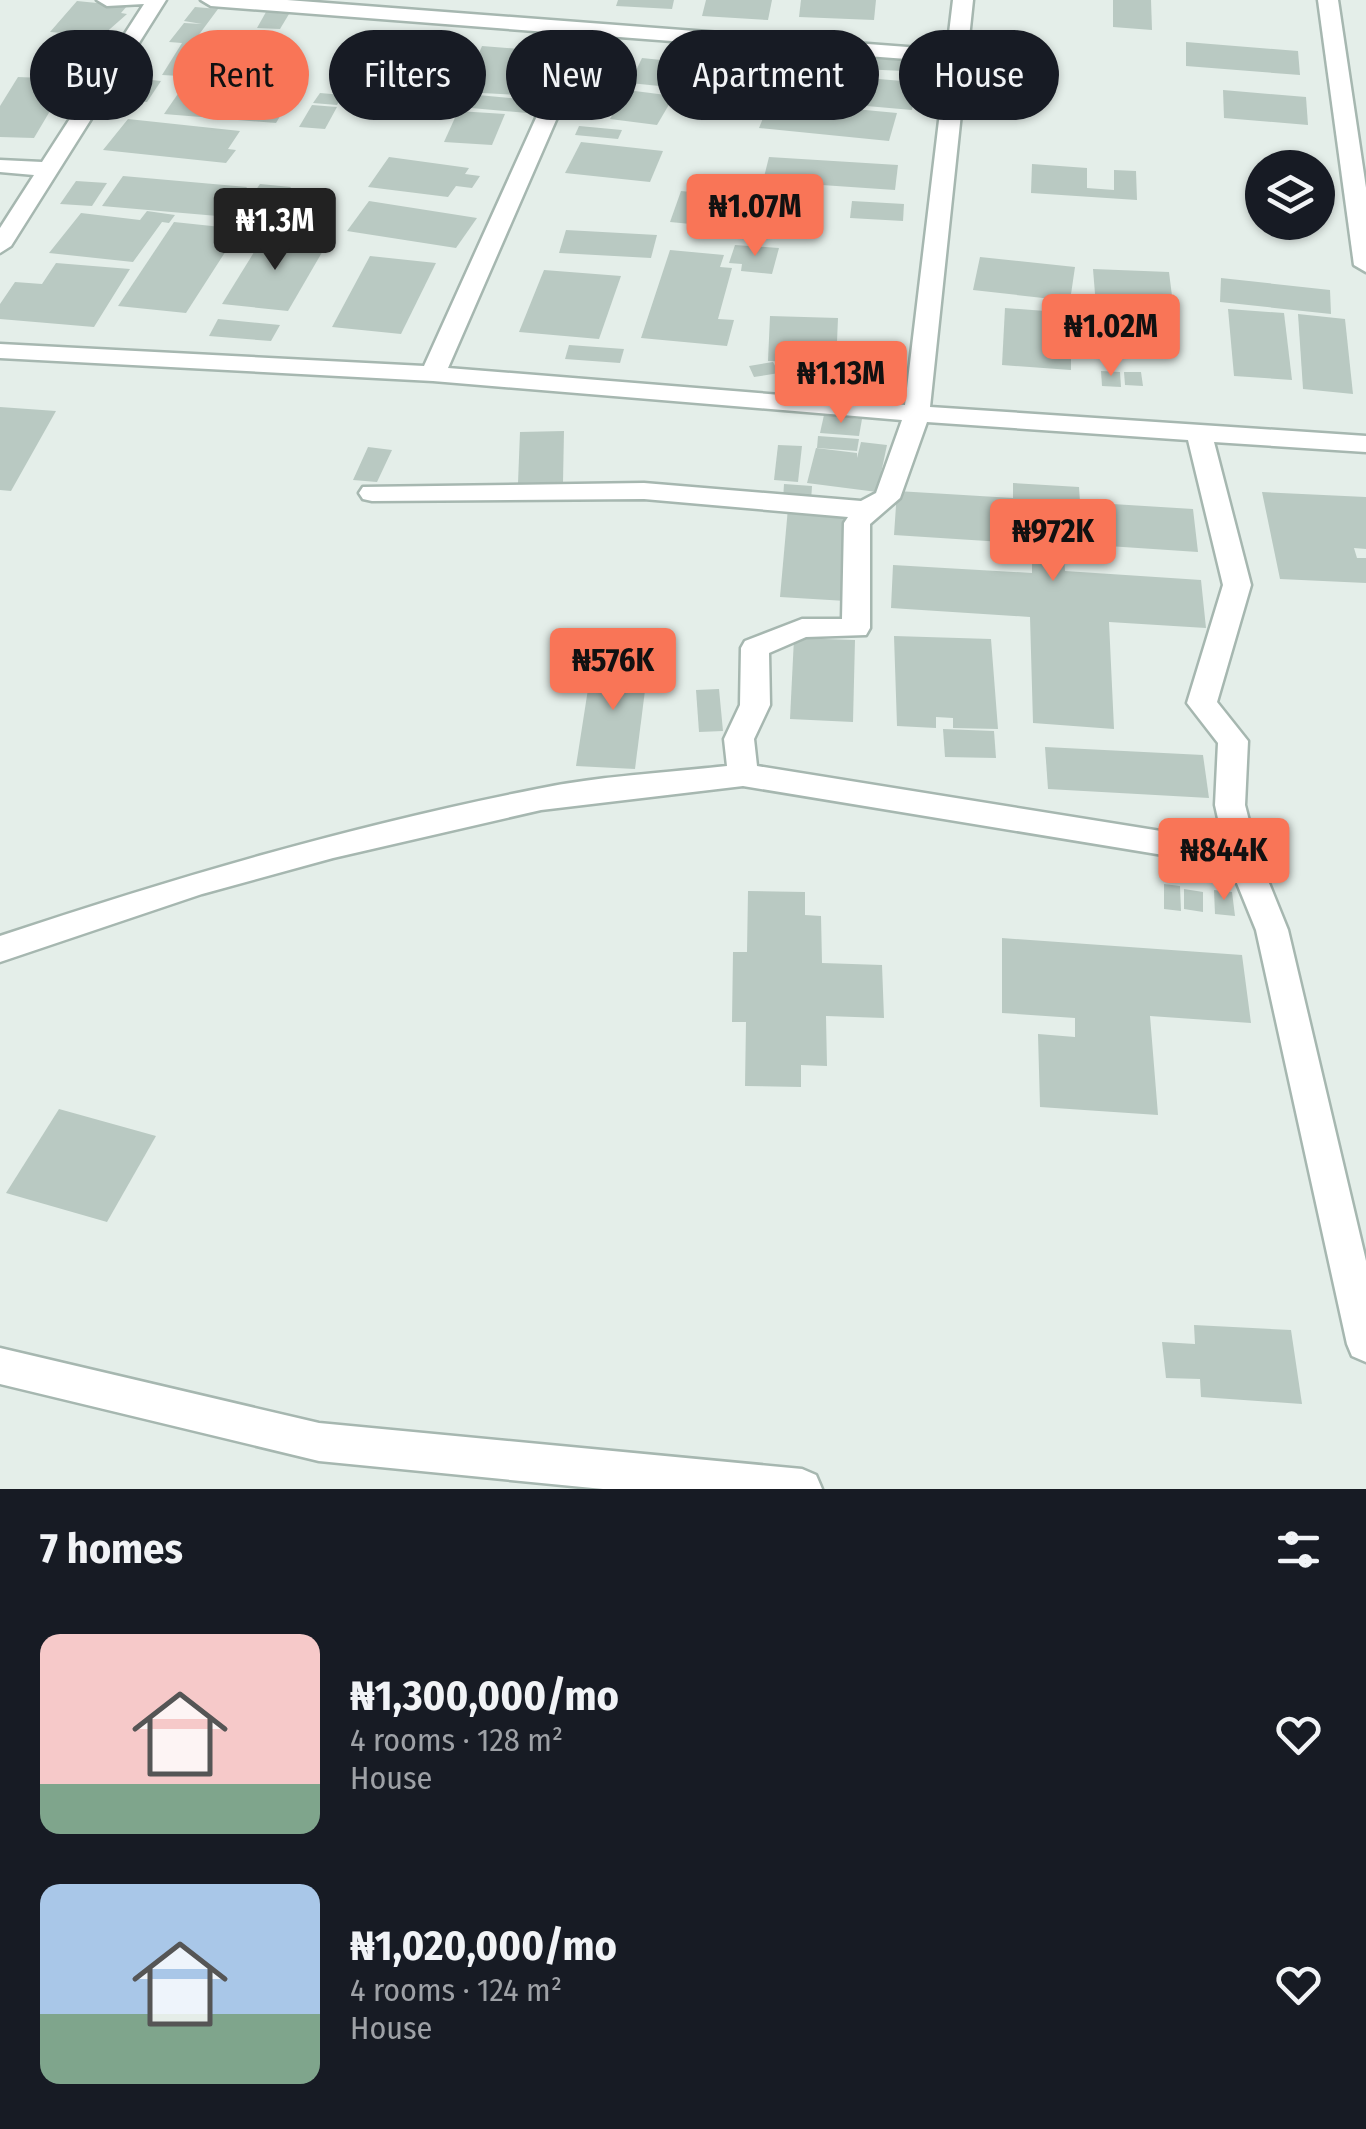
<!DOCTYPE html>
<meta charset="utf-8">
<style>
body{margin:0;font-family:"Fira Sans Condensed",sans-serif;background:#242831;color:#f1f3f6;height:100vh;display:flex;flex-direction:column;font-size:38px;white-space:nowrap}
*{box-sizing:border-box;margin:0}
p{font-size:32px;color:#9ea1a6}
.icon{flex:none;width:55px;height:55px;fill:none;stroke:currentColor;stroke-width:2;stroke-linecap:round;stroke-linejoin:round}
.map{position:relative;height:1489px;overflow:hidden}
.details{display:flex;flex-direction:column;background:#171b24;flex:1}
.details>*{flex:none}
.top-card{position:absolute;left:30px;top:30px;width:1308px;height:90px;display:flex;gap:20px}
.fabs{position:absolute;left:1245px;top:150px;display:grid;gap:20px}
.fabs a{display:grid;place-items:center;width:90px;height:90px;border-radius:50%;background:#171b24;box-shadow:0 2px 8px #0004;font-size:50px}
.price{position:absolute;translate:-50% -85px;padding:0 22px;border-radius:10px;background:#f97557;color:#111;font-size:32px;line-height:65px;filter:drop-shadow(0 2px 5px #0008)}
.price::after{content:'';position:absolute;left:50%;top:60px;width:30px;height:22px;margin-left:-15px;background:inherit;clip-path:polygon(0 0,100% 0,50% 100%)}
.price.active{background:#222;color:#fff}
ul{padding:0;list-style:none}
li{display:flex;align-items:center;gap:30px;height:250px;padding:0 40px}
li span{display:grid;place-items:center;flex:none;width:280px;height:200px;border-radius:20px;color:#555}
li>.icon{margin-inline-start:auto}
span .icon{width:120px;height:120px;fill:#fffc;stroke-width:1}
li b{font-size:42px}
h2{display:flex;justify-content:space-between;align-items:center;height:120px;padding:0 40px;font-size:42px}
.chip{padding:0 35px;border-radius:45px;background:#171b24;box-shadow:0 2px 8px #0004;font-size:35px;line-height:90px}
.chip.active{background:#f97557;color:#111}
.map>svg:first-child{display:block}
</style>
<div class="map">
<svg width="1366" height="1489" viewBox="0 0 1366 1489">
<rect width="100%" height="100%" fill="#e4eee9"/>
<g fill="#b9c9c2">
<path d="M618 0H674L672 9 616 6Z"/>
<path d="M706 0H772L768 20 702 16Z"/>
<path d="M801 0H876L874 20 799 17Z"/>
<path d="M1113 0H1151L1152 30 1113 27Z"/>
<path d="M77 1 127 6 121 13 127 14 102 36 50 32Z"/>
<path d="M195 7 218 9 192 44 214 45 220 36 261 38 258 44 274 45 254 80 162 75 182 43 169 42 184 23 202 24 184 21Z"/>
<path d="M266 12 289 14 280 29 257 28Z"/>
<path d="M1186 42 1298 51 1300 75 1186 66Z"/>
<path d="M482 46 519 49 518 52 526 53 527 49 552 50 546 67H553L546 87 521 86 518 95 463 92Z"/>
<path d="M780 52 810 53 808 66H794L793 74 776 73Z"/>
<path d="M642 58 758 70 747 95 630 83Z"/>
<path d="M862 58 925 61V72L861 69Z"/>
<path d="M359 70 410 75 427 77 415 97 346 91Z"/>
<path d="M796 72 914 82 913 73 943 74 944 81H918L912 110 787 99Z"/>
<path d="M18 77 69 79 34 138 0 137V106Z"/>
<path d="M983 77 1016 78 1017 95 984 94Z"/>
<path d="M143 79 161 81 147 102 129 101Z"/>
<path d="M184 85 294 93 276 123 164 114Z"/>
<path d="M627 90 674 96 657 125 610 119Z"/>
<path d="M1223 90 1306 97 1308 125 1224 118Z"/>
<path d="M320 93 343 95 337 105 313 103Z"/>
<path d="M429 93 446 94 440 108 422 107Z"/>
<path d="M456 93 544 101 538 114 449 106Z"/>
<path d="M770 101 897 113 889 141 759 128Z"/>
<path d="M312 105 337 107 325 129 299 127Z"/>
<path d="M458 111 505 114 492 145 444 142Z"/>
<path d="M128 119 240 131 228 149 236 150 226 163 103 150Z"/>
<path d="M579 126 622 130 618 139 575 135Z"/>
<path d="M581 142 663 151 650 182 565 173Z"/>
<path d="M389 157 469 168 465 174 480 176 472 188 456 186 448 197 368 187Z"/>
<path d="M769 157 898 165 895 190 763 181Z"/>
<path d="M1032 164 1087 168V188L1114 190V170L1136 171 1137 200 1031 193Z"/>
<path d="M123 176 247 187 229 217 102 206Z"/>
<path d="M76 181 107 183 92 206 60 204Z"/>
<path d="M260 184 291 187 268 222 236 218Z"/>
<path d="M681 191 732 196 722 227 670 222Z"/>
<path d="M369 201 477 218 456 248 347 231Z"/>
<path d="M852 201 904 204 903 221 850 218Z"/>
<path d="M147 211 175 215 169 223 162 222 133 262 49 253 81 213 140 220Z"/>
<path d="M174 222 240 229 186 313 118 306Z"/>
<path d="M566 230 657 235 651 258 559 253Z"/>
<path d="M264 236 328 242 288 311 222 304Z"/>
<path d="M735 245 779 248 772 274 741 271 742 264 729 263Z"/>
<path d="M670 250 724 255 720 267 732 268 718 319 734 320 727 346 641 338Z"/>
<path d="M370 256 436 263 401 334 332 327Z"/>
<path d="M980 257 1075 267 1070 301 973 290Z"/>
<path d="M56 263 130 269 94 327 0 319V304L15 282 42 284Z"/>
<path d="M1093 269 1169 272 1177 336 1098 331Z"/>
<path d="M544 270 621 276 599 339 519 332Z"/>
<path d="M1221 278 1330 290 1331 314 1220 302Z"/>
<path d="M1005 308 1071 313V370L1002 365Z"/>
<path d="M1228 309 1284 313 1292 380 1234 376Z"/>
<path d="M1298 314 1345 319 1353 394 1303 389Z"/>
<path d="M770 316 838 318 837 342H830V363L768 361Z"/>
<path d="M218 319 280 325 271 341 209 336Z"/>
<path d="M569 345 624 349 620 363 565 359Z"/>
<path d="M773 362 779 373 754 377 749 366Z"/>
<path d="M1101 371 1120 372 1121 387 1102 386Z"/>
<path d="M1124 372H1141L1143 386 1125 385Z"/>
<path d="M0 407 56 411 11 491 0 490Z"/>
<path d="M824 415 862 419 859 436 820 433Z"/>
<path d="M564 431 563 482 518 483 520 432Z"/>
<path d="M818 436 859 439 857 451 817 448Z"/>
<path d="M861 442 887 445 877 492 807 483 816 448 857 453V458Z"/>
<path d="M778 445 802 446 798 482 774 480Z"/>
<path d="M368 447 392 450 377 482 353 480Z"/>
<path d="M1013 483 1079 487 1080 502 1193 509 1198 552 1063 543 1065 571 1201 580 1206 628 1109 622 1114 729 1033 723 1030 617 891 608 893 565 1032 573V544L894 535 897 491 1013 498Z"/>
<path d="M784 484 812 486 811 501 783 500Z"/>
<path d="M1262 492 1366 497V549L1354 548 1357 558H1366V583L1280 579Z"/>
<path d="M788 508 851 511 846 601 780 597Z"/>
<path d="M894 636 991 639 998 729 953 728V718L936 717V728L897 726Z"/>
<path d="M794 638 855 640 853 722 790 719Z"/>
<path d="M593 657 649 659 635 769 576 766Z"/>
<path d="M719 689 723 731 699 732 696 690Z"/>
<path d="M943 729 994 731 996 758 945 757Z"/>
<path d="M1045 747 1203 755 1209 798 1048 789Z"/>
<path d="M1164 884 1180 886 1181 911 1164 909Z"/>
<path d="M1184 889 1203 892V912L1184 909Z"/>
<path d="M1214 890 1232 892 1235 916 1215 914Z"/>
<path d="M748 891 805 892V915L821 916 822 963 882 965 884 1018 826 1016 827 1066 801 1065V1087L745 1086 746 1022H732L733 952H747Z"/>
<path d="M1002 938 1242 955 1251 1023 1150 1016 1158 1115 1040 1107 1038 1034 1075 1037V1018L1002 1013Z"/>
<path d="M59 1109 156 1136 107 1222 6 1193Z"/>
<path d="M1194 1325 1291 1330 1302 1404 1201 1397 1200 1379 1166 1378 1162 1342 1195 1344Z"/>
</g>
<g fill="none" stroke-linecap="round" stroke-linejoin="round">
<defs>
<g id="minor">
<path d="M97 0H166L11 246 0 253V228L34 175 0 172V160L42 162 144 4 107 6Z"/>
<path d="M201 0H287L947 50 953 0H973L930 407 1366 436V452L1214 442 1251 585 1217 702 1248 741 1245 805 1258 856 1288 930 1366 1261V1362L1352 1356 1347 1344 1256 930 1230 866 743 786 541 810 333 858 202 894 0 962V936C177 877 354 825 537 789 599 776 664 773 727 766L724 739 740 705 741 648 745 641 802 619H842L844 523 848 517 644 499 372 501 363 499 359 493 363 487 644 483 861 501 876 493 902 420 433 381 0 358V344L424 366 574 34 211 6ZM593 35 946 62 905 405 448 368ZM927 422 1188 440 1223 585 1187 703 1218 743 1215 805 1223 841 757 766 754 739 770 705 769 653 806 637 866 635 870 628V524L900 498Z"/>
<path d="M1318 0H1338L1366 188V272L1354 265Z"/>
<path d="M0 1348 319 1423 802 1469 816 1475 822 1489H603L319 1461 0 1384Z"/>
</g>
</defs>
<use href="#minor" stroke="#a6b7b0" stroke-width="5"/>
<use href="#minor" fill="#fff" fill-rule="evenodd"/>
</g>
</svg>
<div class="fabs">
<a><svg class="icon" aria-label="layers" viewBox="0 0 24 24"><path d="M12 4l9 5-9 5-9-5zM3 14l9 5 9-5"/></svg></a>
</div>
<b class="price" style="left:755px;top:259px">₦1.07M</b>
<b class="price active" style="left:275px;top:273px">₦1.3M</b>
<b class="price" style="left:1111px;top:379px">₦1.02M</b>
<b class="price" style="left:841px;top:426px">₦1.13M</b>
<b class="price" style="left:1053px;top:584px">₦972K</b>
<b class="price" style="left:613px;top:713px">₦576K</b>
<b class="price" style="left:1224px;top:903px">₦844K</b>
<div class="top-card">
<a class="chip">Buy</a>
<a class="chip active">Rent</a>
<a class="chip">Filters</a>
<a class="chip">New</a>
<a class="chip">Apartment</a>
<a class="chip">House</a>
</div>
</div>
<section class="details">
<h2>7 homes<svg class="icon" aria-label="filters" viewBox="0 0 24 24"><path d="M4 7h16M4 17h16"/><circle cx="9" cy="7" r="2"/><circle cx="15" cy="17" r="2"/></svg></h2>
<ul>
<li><span style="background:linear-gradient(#f6c9c9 75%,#7fa58c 0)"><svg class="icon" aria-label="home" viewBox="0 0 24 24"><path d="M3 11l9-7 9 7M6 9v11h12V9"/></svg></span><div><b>₦1,300,000/mo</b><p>4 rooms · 128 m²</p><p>House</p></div><svg class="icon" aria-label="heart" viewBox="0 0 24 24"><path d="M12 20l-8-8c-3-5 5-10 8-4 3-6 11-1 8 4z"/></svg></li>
<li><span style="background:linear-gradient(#a9c7e8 65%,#7fa58c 0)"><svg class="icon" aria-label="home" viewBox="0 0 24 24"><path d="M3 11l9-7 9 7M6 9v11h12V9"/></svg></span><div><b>₦1,020,000/mo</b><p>4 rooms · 124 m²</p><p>House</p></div><svg class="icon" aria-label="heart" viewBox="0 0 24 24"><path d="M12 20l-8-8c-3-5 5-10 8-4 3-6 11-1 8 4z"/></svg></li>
</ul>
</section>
